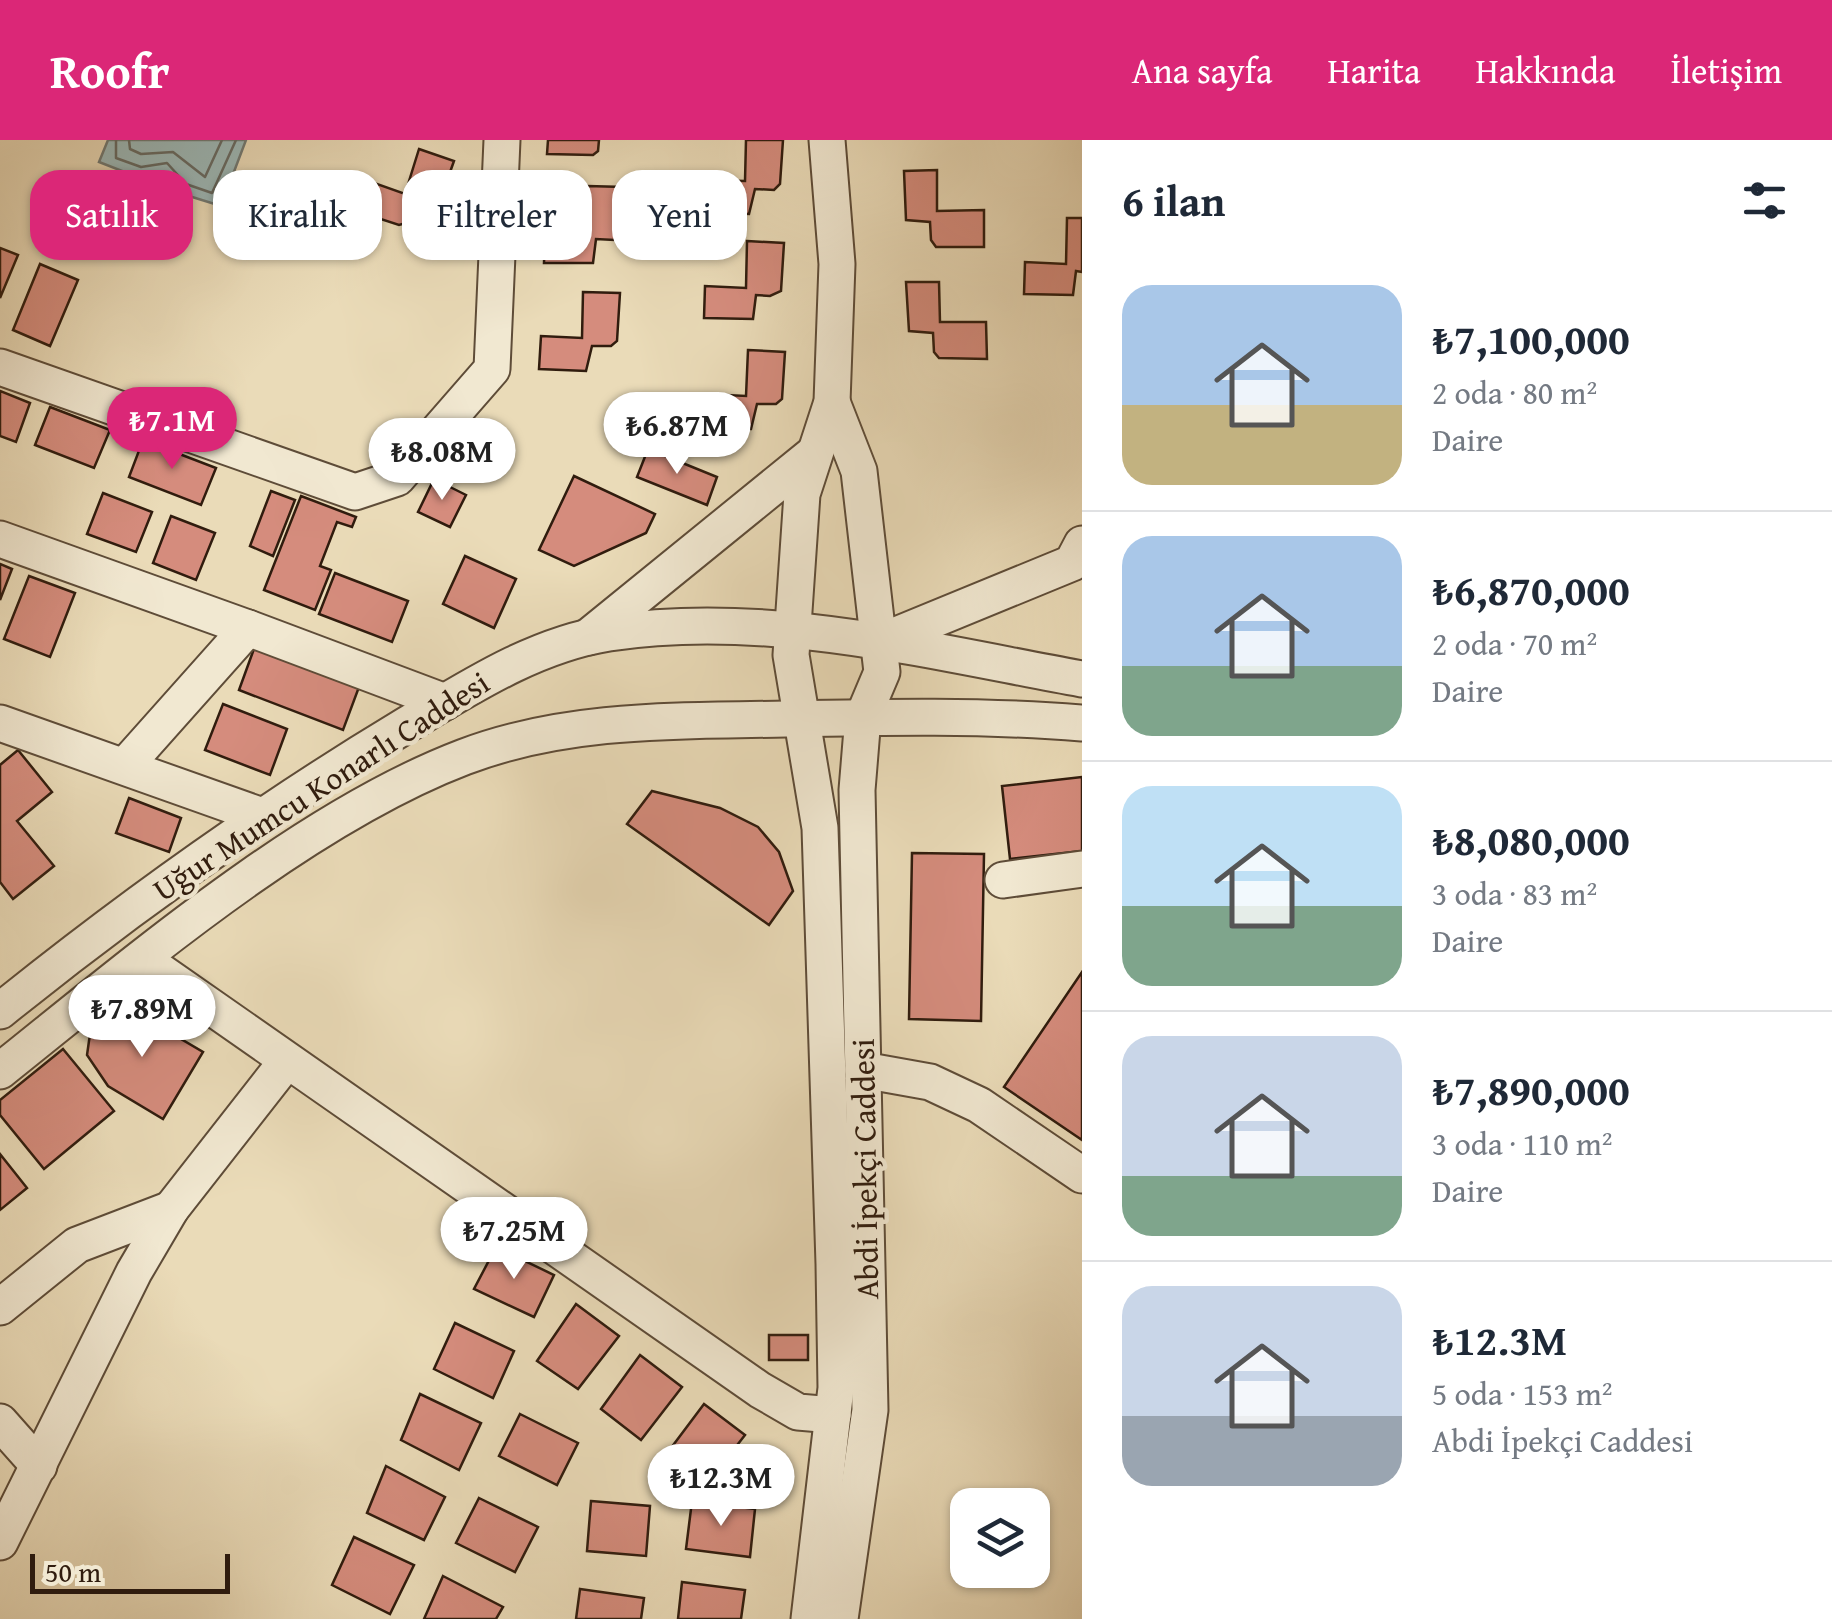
<!DOCTYPE html>
<html lang="tr">
<meta charset="utf-8">
<style>
body{margin:0;font-family:"Gentium Book Plus",serif;background:#f2f2f3;color:#1f2937;height:100vh;display:flex;flex-direction:column;font-size:38px;white-space:nowrap}
*{box-sizing:border-box;margin:0}
p{font-size:32px;color:#747a83}
.icon{flex:none;width:55px;height:55px;fill:none;stroke:currentColor;stroke-width:2;stroke-linecap:round;stroke-linejoin:round}
.map{position:relative;flex:1;overflow:hidden}
.sheet{display:flex;flex-direction:column;background:#fff;width:750px}
.sheet>*{flex:none}
.guide{position:absolute;left:30px;top:30px;width:900px;height:90px;display:flex;gap:20px}
.controls{position:absolute;left:950px;top:1348px;display:grid;gap:20px}
.controls a{display:grid;place-items:center;width:100px;height:100px;border-radius:20px;background:#fff;box-shadow:0 2px 8px #0004;font-size:50px}
.scale{position:absolute;left:30px;bottom:25px;width:200px;box-sizing:border-box;padding-left:10px;border:5px solid #301c0e;border-top:0;font-size:28px;line-height:35px;white-space:nowrap;color:#301c0e;-webkit-text-stroke:8px #f1e8d1;paint-order:stroke}
.price{position:absolute;translate:-50% -85px;padding:0 22px;border-radius:35px;background:#fff;color:#222;font-size:32px;line-height:65px;filter:drop-shadow(0 2px 5px #0008)}
.price::after{content:'';position:absolute;left:50%;top:60px;width:30px;height:22px;margin-left:-15px;background:inherit;clip-path:polygon(0 0,100% 0,50% 100%)}
.price.current{background:#db2777;color:#fff}
ul{padding:0;list-style:none}
li{display:flex;align-items:center;gap:30px;height:250px;padding:0 40px}
li+li{border-top:2px solid #e0e1e3}
li span{display:grid;place-items:center;flex:none;width:280px;height:200px;border-radius:30px;color:#555}
li>.icon{margin-inline-start:auto}
span .icon{width:120px;height:120px;fill:#fffc;stroke-width:1}
li b{font-size:42px}
h2{display:flex;justify-content:space-between;align-items:center;height:120px;padding:0 40px;font-size:42px}
.chip{padding:0 35px;border-radius:30px;background:#fff;box-shadow:0 2px 8px #0004;font-size:35px;line-height:90px}
.chip.current{background:#db2777;color:#fff}
header{display:flex;align-items:center;gap:60px;box-sizing:border-box;height:140px;padding:0 50px;background:#db2777;color:#fff}
header strong{font-size:48px}
nav{display:flex;gap:55px;margin-inline-start:auto;font-size:35px}
main{display:flex;flex:1;min-height:0}
.map>svg:first-child{display:block}
</style>
<header>
<strong>Roofr</strong>
<nav><a>Ana sayfa</a><a>Harita</a><a>Hakkında</a><a>İletişim</a></nav>
</header>
<main>
<div class="map">
<svg width="1082" height="1479" viewBox="0 0 1082 1479">
<rect width="100%" height="100%" fill="#eadbb8"/>
<filter id="stains"><feTurbulence type="fractalNoise" baseFrequency=".002" numOctaves="4"/><feColorMatrix values="0 0 0 0 .2 0 0 0 0 .09 0 0 0 0 .02 0 0 0 .5 -.17"/></filter>
<radialGradient id="worn" r=".72"><stop offset=".6" stop-color="#630" stop-opacity="0"/><stop offset="1" stop-color="#630" stop-opacity=".3"/></radialGradient>
<path fill="#9cb9b9" stroke="#717a75" stroke-width="2.5" d="M108 0H246L221 66 173 51 174 42 164 32 145 40 99 22Z"/>
<g fill="none" stroke-linecap="round" stroke-linejoin="round">
<g stroke="#666a64" stroke-width="2.5">
<path d="M116 0V18L141 27 167 23 186 44 212 53 236 0"/>
<path d="M129 0 130 9 141 14 173 12 205 37 222 0"/>
</g>
</g>
<g fill="#d58c7d" stroke="#301c0e" stroke-width="2.5">
<path d="M548 0H599L598 11 593 15 547 14Z"/>
<path d="M746 0H783L780 44 774 50 755 49 749 74 702 72 704 40 745 41Z"/>
<path d="M419 9 454 21 438 66 431 69 413 63 406 83 399 85 356 71 366 40 405 54Z"/>
<path d="M937 30V71L984 70V107H936L931 100 930 82 906 80 904 31Z"/>
<path d="M587 46 624 47 622 95 615 100 596 99 593 123H544L545 90 586 92Z"/>
<path d="M1067 78H1082V132L1076 131 1073 155 1024 154 1025 122 1066 124Z"/>
<path d="M747 101 784 103 781 151 770 156 756 155 753 179 704 178 705 146 746 148Z"/>
<path d="M0 108 18 115 0 158Z"/>
<path d="M40 124 78 140 50 206 13 190Z"/>
<path d="M906 142H939L940 182H986L987 219 939 218 934 212 933 193 909 191Z"/>
<path d="M583 152 620 153 617 201 611 206H592L586 231 539 229 541 196 582 198Z"/>
<path d="M748 210 785 212 782 259 776 264H757L751 289 705 287 706 254 746 256Z"/>
<path d="M0 251 30 263 16 302 0 296Z"/>
<path d="M50 267 110 290 94 328 35 305Z"/>
<path d="M143 300 216 328 201 365 129 337Z"/>
<path d="M648 309 717 337 707 365 637 337Z"/>
<path d="M574 336 655 374 646 393 574 426 539 410Z"/>
<path d="M434 339 466 355 450 387 418 372Z"/>
<path d="M271 351 295 360 273 416 250 406Z"/>
<path d="M103 353 152 372 136 412 87 394Z"/>
<path d="M301 356 356 377 352 387 337 382 320 426 331 430 315 470 264 450Z"/>
<path d="M171 376 215 393 196 440 153 423Z"/>
<path d="M465 416 516 439 494 488 443 464Z"/>
<path d="M0 424 12 429 0 460Z"/>
<path d="M335 433 408 461 392 502 319 474Z"/>
<path d="M29 436 75 453 50 517 4 499Z"/>
<path d="M255 506 359 547 343 590 239 550Z"/>
<path d="M223 564 287 589 270 635 205 610Z"/>
<path d="M18 610 52 652 17 681 54 726 13 759 0 742V625Z"/>
<path d="M1082 637V711L1010 719 1002 646Z"/>
<path d="M652 651 720 668 758 687 779 712 793 751 769 785 627 684Z"/>
<path d="M129 658 181 678 169 712 116 693Z"/>
<path d="M912 713 984 714 981 881 909 879Z"/>
<path d="M1082 832V1000L1004 947Z"/>
<path d="M125 866 203 912 163 979 108 946 87 915 90 894Z"/>
<path d="M63 909 114 971 44 1029 0 975V960Z"/>
<path d="M0 1014 27 1048 0 1070Z"/>
<path d="M496 1107 554 1135 534 1177 474 1149Z"/>
<path d="M576 1164 619 1196 578 1249 537 1221Z"/>
<path d="M455 1183 514 1211 493 1258 434 1229Z"/>
<rect x="769" y="1195" width="39" height="25"/>
<path d="M640 1215 682 1247 641 1300 601 1269Z"/>
<path d="M420 1254 481 1283 459 1330 401 1300Z"/>
<path d="M704 1264 745 1295 703 1349 662 1320Z"/>
<path d="M520 1274 578 1303 557 1345 499 1316Z"/>
<path d="M386 1326 445 1357 424 1400 367 1373Z"/>
<path d="M479 1358 538 1387 515 1432 456 1403Z"/>
<path d="M591 1361 650 1366 646 1416 587 1411Z"/>
<path d="M692 1361 755 1369 750 1417 686 1409Z"/>
<path d="M354 1397 414 1425 390 1474 332 1445Z"/>
<path d="M443 1436 503 1467 496 1479H424Z"/>
<path d="M682 1442 745 1450 741 1479H678Z"/>
<path d="M580 1449 644 1458 641 1479H576Z"/>
</g>
<g fill="none" stroke-linecap="round" stroke-linejoin="round">
<defs>
<g id="minor">
<path d="M0 227 355 352 397 338 492 229 502 0"/>
<path d="M832 262 859 331 882 532 863 577 857 650 870 1270 840 1479"/>
<path d="M0 399 248 488 125 626"/>
<path d="M248 488 445 562"/>
<path d="M588 497 812 315"/>
<path d="M877 503 1072 423 1082 404"/>
<path d="M0 583 265 677"/>
<path d="M1003 740 1082 729"/>
<path d="M144 820 760 1250 798 1272 833 1275"/>
<path d="M0 871C128 768 262 672 403 587 467 549 533 505 609 493 765 469 928 511 1082 539"/>
<path d="M863 930 930 942 979 965 1082 1035"/>
<path d="M0 931C134 824 304 678 464 617 566 578 678 581 786 579 885 577 983 575 1082 583"/>
<path d="M0 1167 77 1105 171 1069"/>
<path d="M0 1282 39 1326"/>
<path d="M0 1402 134 1132 171 1069 286 922"/>
<path d="M809 1479 836 1248 834 1124 820 688 791 515 802 354 832 262 837 124 827 0"/>
</g>
</defs>
<use href="#minor" stroke="#5e4c38" stroke-width="39"/>
<use href="#minor" stroke="#f1e8d1" stroke-width="35"/>
</g>
<g text-anchor="middle" stroke-width="9" stroke-linejoin="round" paint-order="stroke">
<g font-size="32" fill="#301c0e" stroke="#f1e8d1">
<text transform="translate(321 646) rotate(-33)" y="11">Uğur Mumcu Konarlı Caddesi</text>
<text transform="translate(865 1029) rotate(-91)" y="11">Abdi İpekçi Caddesi</text>
</g>
</g>
<rect width="100%" height="100%" filter="url(#stains)"/>
<rect width="100%" height="100%" fill="url(#worn)"/>
</svg>
<div class="controls">
<a><svg class="icon" aria-label="layers" viewBox="0 0 24 24"><path d="M12 4l9 5-9 5-9-5zM3 14l9 5 9-5"/></svg></a>
</div>
<div class="scale">50 m</div>
<b class="price current" style="left:172px;top:332px">₺7.1M</b>
<b class="price" style="left:677px;top:337px">₺6.87M</b>
<b class="price" style="left:442px;top:363px">₺8.08M</b>
<b class="price" style="left:142px;top:920px">₺7.89M</b>
<b class="price" style="left:514px;top:1142px">₺7.25M</b>
<b class="price" style="left:721px;top:1389px">₺12.3M</b>
<div class="guide">
<a class="chip current">Satılık</a>
<a class="chip">Kiralık</a>
<a class="chip">Filtreler</a>
<a class="chip">Yeni</a>
</div>
</div>
<section class="sheet">
<h2>6 ilan<svg class="icon" aria-label="filters" viewBox="0 0 24 24"><path d="M4 7h16M4 17h16"/><circle cx="9" cy="7" r="2"/><circle cx="15" cy="17" r="2"/></svg></h2>
<ul>
<li><span style="background:linear-gradient(#a9c7e8 60%,#c2b280 0)"><svg class="icon" aria-label="home" viewBox="0 0 24 24"><path d="M3 11l9-7 9 7M6 9v11h12V9"/></svg></span><div><b>₺7,100,000</b><p>2 oda · 80 m²</p><p>Daire</p></div></li>
<li><span style="background:linear-gradient(#a9c7e8 65%,#7fa58c 0)"><svg class="icon" aria-label="home" viewBox="0 0 24 24"><path d="M3 11l9-7 9 7M6 9v11h12V9"/></svg></span><div><b>₺6,870,000</b><p>2 oda · 70 m²</p><p>Daire</p></div></li>
<li><span style="background:linear-gradient(#bfe0f5 60%,#7fa58c 0)"><svg class="icon" aria-label="home" viewBox="0 0 24 24"><path d="M3 11l9-7 9 7M6 9v11h12V9"/></svg></span><div><b>₺8,080,000</b><p>3 oda · 83 m²</p><p>Daire</p></div></li>
<li><span style="background:linear-gradient(#c9d6e8 70%,#7fa58c 0)"><svg class="icon" aria-label="home" viewBox="0 0 24 24"><path d="M3 11l9-7 9 7M6 9v11h12V9"/></svg></span><div><b>₺7,890,000</b><p>3 oda · 110 m²</p><p>Daire</p></div></li>
<li><span style="background:linear-gradient(#c9d6e8 65%,#9aa5b1 0)"><svg class="icon" aria-label="home" viewBox="0 0 24 24"><path d="M3 11l9-7 9 7M6 9v11h12V9"/></svg></span><div><b>₺12.3M</b><p>5 oda · 153 m²</p><p>Abdi İpekçi Caddesi</p></div></li>
</ul>
</section>
</main>
